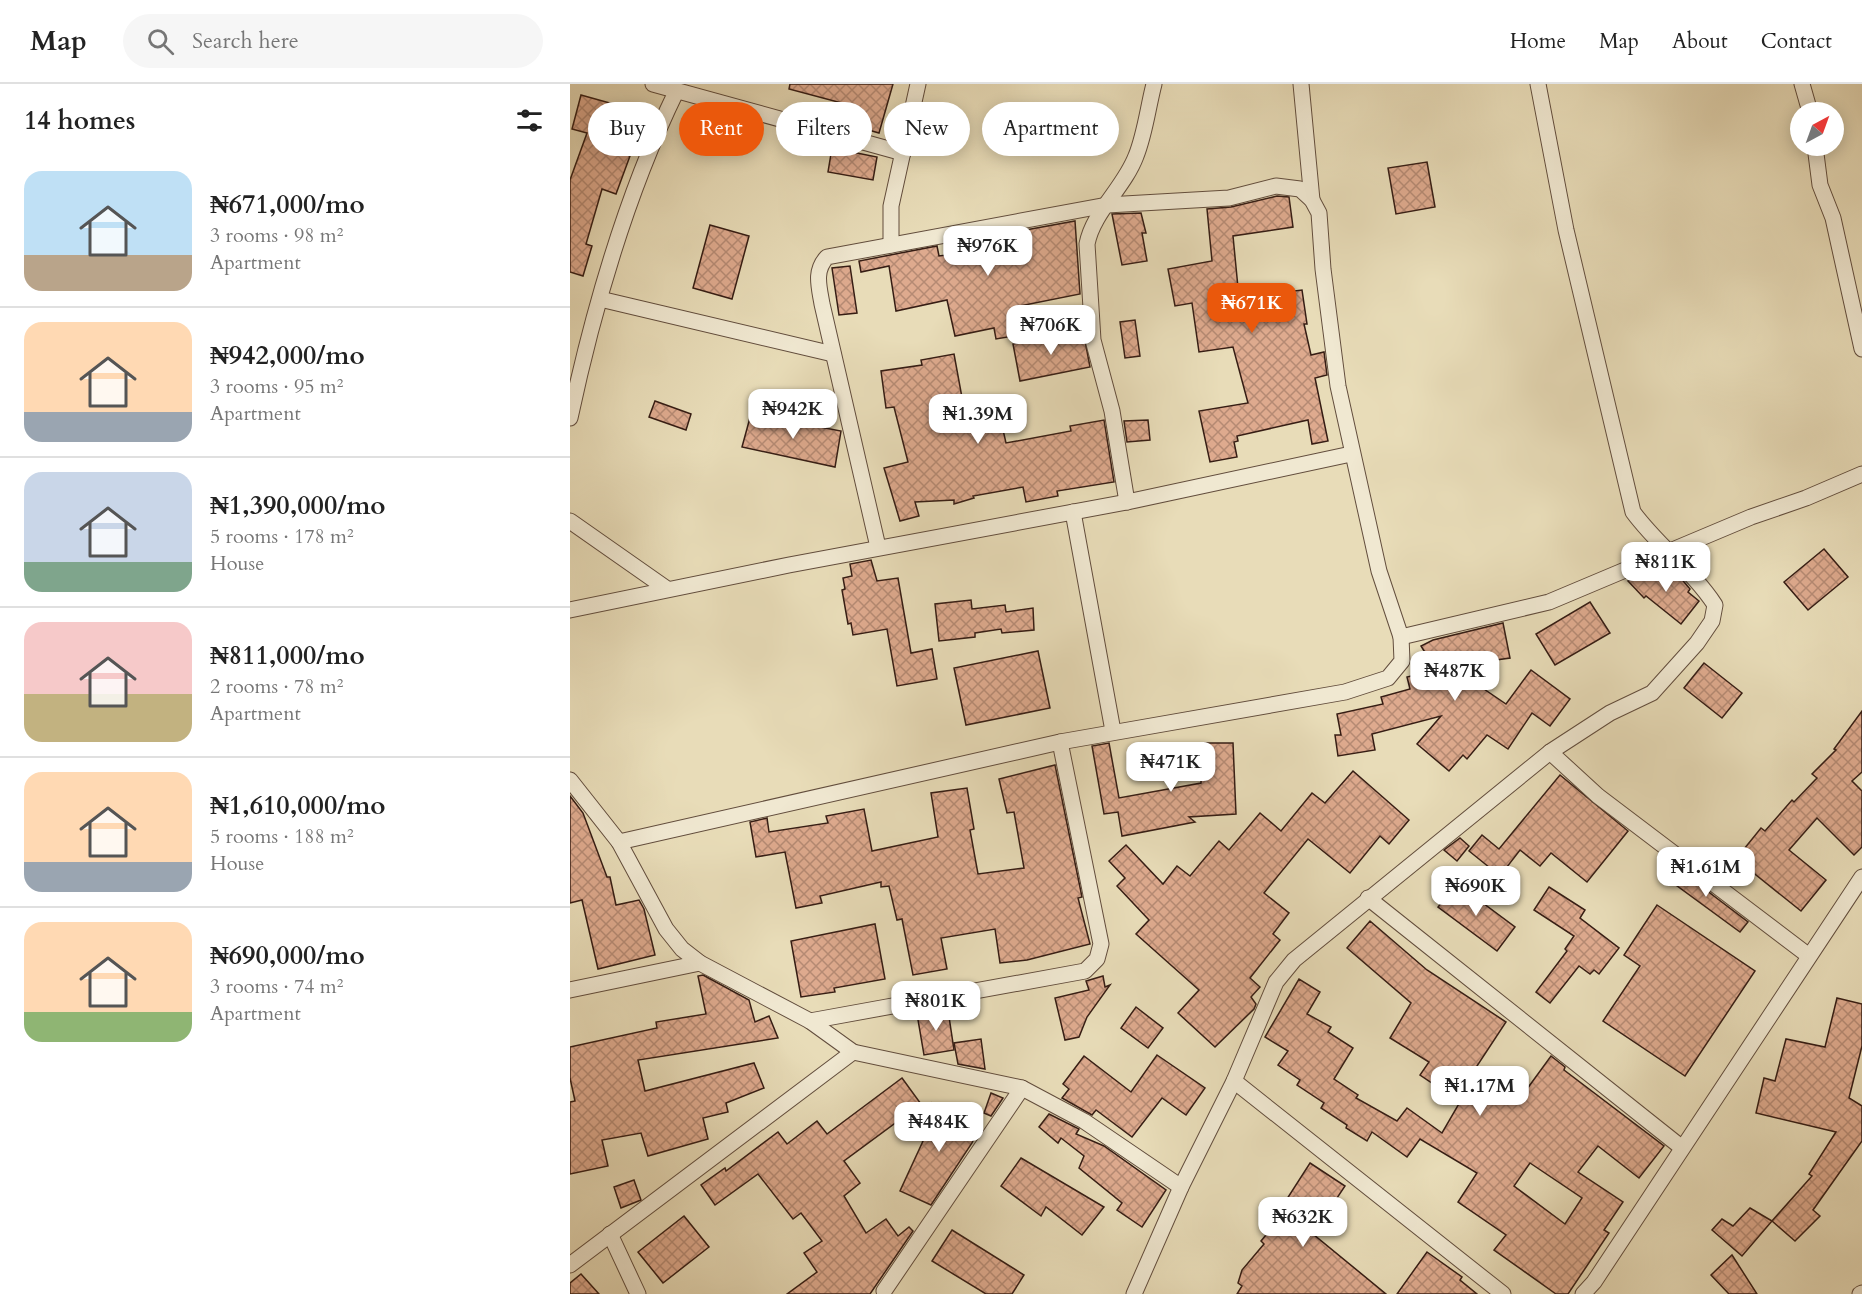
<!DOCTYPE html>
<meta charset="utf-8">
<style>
body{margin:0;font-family:Cardo,serif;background:#f6f6f6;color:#222;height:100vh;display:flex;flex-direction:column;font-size:22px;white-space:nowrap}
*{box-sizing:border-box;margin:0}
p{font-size:20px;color:#767676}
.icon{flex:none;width:33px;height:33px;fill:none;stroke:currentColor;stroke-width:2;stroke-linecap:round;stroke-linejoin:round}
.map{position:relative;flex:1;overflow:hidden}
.drawer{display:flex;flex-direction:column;background:#fff;width:570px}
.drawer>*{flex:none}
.hud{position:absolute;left:18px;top:18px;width:570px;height:54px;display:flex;gap:12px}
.needle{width:39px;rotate:41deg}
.buttons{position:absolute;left:1220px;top:18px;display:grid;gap:12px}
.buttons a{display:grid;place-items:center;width:54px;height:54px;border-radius:50%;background:#fff;box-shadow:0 3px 15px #0003;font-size:30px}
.price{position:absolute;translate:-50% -51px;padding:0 14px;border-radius:12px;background:#fff;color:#222;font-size:20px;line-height:39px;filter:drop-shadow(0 2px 3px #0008)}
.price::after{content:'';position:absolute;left:50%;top:36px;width:18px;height:14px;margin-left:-9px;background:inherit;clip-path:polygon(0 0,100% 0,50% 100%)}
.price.current{background:#ea580c;color:#fff}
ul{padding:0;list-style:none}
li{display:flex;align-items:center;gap:18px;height:150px;padding:0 24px}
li+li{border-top:2px solid #e0e0e0}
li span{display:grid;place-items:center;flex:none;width:168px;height:120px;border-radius:18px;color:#555}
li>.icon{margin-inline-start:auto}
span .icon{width:72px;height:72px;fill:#fffc;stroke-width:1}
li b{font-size:26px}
h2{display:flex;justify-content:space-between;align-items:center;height:72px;padding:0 24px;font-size:26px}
.chip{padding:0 21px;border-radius:27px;background:#fff;box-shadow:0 3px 15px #0003;font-size:21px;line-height:54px}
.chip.current{background:#ea580c;color:#fff}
header{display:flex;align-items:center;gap:36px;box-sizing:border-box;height:84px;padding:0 30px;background:#fff;border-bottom:2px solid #e0e0e0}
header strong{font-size:28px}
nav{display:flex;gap:33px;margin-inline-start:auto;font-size:21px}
.search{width:420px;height:54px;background:#f6f6f6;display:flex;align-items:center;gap:15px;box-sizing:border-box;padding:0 21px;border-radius:33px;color:#767676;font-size:22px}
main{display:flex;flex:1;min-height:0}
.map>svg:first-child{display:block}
</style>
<header>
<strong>Map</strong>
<div class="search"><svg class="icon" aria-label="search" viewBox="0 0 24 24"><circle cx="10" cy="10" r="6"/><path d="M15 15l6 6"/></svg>Search here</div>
<nav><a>Home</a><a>Map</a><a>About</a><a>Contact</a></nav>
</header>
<main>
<section class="drawer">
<h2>14 homes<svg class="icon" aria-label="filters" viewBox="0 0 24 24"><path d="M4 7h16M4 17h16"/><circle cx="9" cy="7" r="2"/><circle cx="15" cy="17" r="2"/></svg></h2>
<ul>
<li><span style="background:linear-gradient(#bfe0f5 70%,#b9a48a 0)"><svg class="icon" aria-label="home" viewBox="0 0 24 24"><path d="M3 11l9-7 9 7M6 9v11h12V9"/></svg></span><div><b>₦671,000/mo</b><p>3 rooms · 98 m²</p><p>Apartment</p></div></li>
<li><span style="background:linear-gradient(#ffd9b3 75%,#9aa5b1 0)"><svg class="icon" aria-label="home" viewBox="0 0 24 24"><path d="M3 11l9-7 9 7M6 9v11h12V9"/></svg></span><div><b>₦942,000/mo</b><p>3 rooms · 95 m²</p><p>Apartment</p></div></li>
<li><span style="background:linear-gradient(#c9d6e8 75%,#7fa58c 0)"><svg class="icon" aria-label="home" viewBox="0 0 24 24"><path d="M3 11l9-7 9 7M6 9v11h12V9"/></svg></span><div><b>₦1,390,000/mo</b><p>5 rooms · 178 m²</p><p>House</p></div></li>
<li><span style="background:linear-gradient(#f6c9c9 60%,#c2b280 0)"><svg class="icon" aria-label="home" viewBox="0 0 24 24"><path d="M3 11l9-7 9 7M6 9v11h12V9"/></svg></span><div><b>₦811,000/mo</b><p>2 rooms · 78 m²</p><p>Apartment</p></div></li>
<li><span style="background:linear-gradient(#ffd9b3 75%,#9aa5b1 0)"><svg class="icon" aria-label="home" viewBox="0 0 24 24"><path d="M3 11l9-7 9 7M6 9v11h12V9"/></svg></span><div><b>₦1,610,000/mo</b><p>5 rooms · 188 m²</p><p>House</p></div></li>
<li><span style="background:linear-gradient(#ffd9b3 75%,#8fb573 0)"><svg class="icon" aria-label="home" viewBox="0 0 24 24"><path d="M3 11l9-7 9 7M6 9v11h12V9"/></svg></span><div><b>₦690,000/mo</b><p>3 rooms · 74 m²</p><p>Apartment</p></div></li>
</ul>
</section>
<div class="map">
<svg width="1292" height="1210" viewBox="0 0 1292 1210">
<defs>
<pattern id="building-cross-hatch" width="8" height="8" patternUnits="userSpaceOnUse" patternTransform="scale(1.5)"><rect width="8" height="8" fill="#deaa8e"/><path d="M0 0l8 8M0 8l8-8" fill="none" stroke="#b58a73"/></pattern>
</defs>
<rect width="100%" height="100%" fill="#e8dcb8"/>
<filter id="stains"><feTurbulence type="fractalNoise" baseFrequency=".00333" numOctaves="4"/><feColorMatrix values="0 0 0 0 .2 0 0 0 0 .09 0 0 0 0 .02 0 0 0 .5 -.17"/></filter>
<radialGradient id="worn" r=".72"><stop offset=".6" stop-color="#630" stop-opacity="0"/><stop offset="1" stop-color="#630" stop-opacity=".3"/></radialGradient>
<g fill="url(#building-cross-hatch)" stroke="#361d14" stroke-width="1.5" fill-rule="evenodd">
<path d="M220 0H323L309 49 278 40 283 22 219 5Z"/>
<path d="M11 11 47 21 35 63 60 72 46 110 32 105 16 160 22 162 13 192 0 188V96L17 49 2 45Z"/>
<path d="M262 64 307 73 303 96 258 88Z"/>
<path d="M857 78 865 123 826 130 818 84Z"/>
<path d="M707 112 719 113 723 143 663 152 669 214 732 206 737 240H734L741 271 754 268 757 291 745 294 758 357 742 360 738 336 667 352 668 357 664 358 667 373 640 378 629 327 678 319 663 263 629 268 622 219 605 222 598 185 642 177 637 125 661 123Z"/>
<path d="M571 129 576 149H572L577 177 552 181 542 130Z"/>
<path d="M505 137 510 210 445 223 449 251 426 255 424 244 385 252 377 216 326 227 319 182 291 188 289 177 367 162 369 172 408 167 406 155Z"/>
<path d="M140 141 179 152 162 215 123 204Z"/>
<path d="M280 182 287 229 269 231 262 184Z"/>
<path d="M565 236 570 272 555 274 550 238Z"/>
<path d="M513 246 520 283 450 297 443 260Z"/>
<path d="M384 270 393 319 425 311 436 359 501 347 500 342 534 336 544 398 487 407 488 412 456 418 453 403 403 412 404 414 384 420V416L345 418 349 432 330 437 314 384 338 378 324 323 316 324 311 287 352 281 351 276Z"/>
<path d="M85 317 121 330 116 346 79 333Z"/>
<path d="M181 330 219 341V337L271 347 265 383 172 363Z"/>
<path d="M578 336 580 356 557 358 554 337Z"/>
<path d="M1254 465 1278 493 1238 526 1214 498Z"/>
<path d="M301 476 307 497 328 494 341 569 362 565 367 595 327 602 317 545 283 551 281 539 278 540 272 506 275 505 273 494 282 492 280 480Z"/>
<path d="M1090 486 1106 496 1109 492 1120 505 1118 508 1129 517 1111 540 1076 512 1074 514 1058 497 1078 487Z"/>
<path d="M401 516 402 525 435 521 436 528 463 524 464 546 432 549 431 545 405 549V553L369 557 365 520Z"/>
<path d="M1020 518 1040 549 985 581 966 550Z"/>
<path d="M933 539 940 574 926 576 923 582 889 588 936 620 961 586 1000 615 980 642 962 629 938 665 917 651 897 675 893 671 879 687 847 660 871 632 802 650 805 666 768 672 765 651H771L767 630 813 620 811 613 840 605 837 593 866 586 851 562 863 556Z"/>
<path d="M468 567 480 624 396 641 384 584Z"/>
<path d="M1134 579 1172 609 1152 634 1114 604Z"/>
<path d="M1292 627V688L1282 697 1292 707V763L1284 771 1247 734 1219 766 1256 796 1231 827 1166 775 1191 744 1195 747 1222 716 1224 718 1247 694 1242 690 1266 666 1264 665Z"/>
<path d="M539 659 549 714 631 699V659H663L666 730 619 733 625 738 552 752 548 728 534 730 522 662Z"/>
<path d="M485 681 512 813 508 814 520 860 457 876 430 879 425 845 371 854 377 885 343 891 332 835 327 836 319 802 311 803V798L250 812 252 819 226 824 215 768 186 773 180 738 197 734 199 748 258 739 256 732 294 725 302 767 368 753 361 709 397 704 404 745 400 746 408 790 454 784 444 728 437 729 429 695Z"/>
<path d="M783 687 839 736 819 760 810 752 780 789 738 755 694 809 719 829 703 850 710 856 680 894 690 903 681 913 686 920 684 925 645 963 608 929 629 906 566 850 579 836 547 802 555 794 539 777 556 761 593 800 607 782 620 792 649 757 659 766 690 729 711 747 742 709 755 719Z"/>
<path d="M990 691 1058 747 1017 798 981 769 970 782 950 766 930 792 899 767 912 751 929 765Z"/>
<path d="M0 712 13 729 37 793H40L46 821 69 816 74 825 85 871 28 885 12 816 0 819Z"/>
<path d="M890 754 899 762 887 777 874 766Z"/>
<path d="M1103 781 1178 838 1170 848 1095 793Z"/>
<path d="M886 799 945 843 927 867 868 823Z"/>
<path d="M979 803 1015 826 1010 834 1049 864 1029 890 1024 886 1020 890 1009 882 980 919 966 908 997 867 995 865 1004 852 964 826Z"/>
<path d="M1087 821 1185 887 1115 992 1033 937 1070 882 1054 871Z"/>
<path d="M800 837 857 886 936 938 903 988 949 1016 981 972 995 983 994 986 1094 1062 1069 1094 1028 1062 1008 1088 1053 1118 1034 1146 1039 1149 998 1210H986L924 1166 936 1151 888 1118 907 1089 850 1055 837 1073 802 1048 797 1057 776 1044 777 1041 751 1024 754 1019 727 1001 730 996 708 981 718 967 695 953 729 895 750 908 737 930 761 943 758 948 783 964 764 995 788 1011 786 1014 827 1037 837 1024 872 1049 890 1018 850 991 859 978 820 954 841 919 777 864ZM960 1079 1012 1114 995 1140 944 1102Z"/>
<path d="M305 840 315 895 264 904 265 908 231 913 221 857Z"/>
<path d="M133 891 179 916 185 938 199 932 208 954 68 976 75 1007 184 979 194 1004 156 1019 158 1028 133 1034 138 1055 78 1072 71 1049 32 1056 38 1082 0 1090V1018L5 1017 0 994V963L87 944 86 938 136 930 128 892Z"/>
<path d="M533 892 535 903 540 901 517 933 509 953 495 956 485 914 519 906 516 897Z"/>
<path d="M1267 914 1292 920V962L1279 1014 1292 1022V1057L1243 1126 1250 1132 1225 1157 1202 1137 1242 1092 1239 1090 1266 1048 1186 1029 1194 994 1205 997 1216 955 1255 963Z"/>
<path d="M566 923 593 944 578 964 551 944Z"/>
<path d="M378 926 384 966 354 971 347 930Z"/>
<path d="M411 955 415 985 388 980 384 959Z"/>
<path d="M587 971 635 1004 616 1031 592 1014 562 1053 526 1026 522 1031 492 1014 499 1005 493 1000 514 972 561 1008Z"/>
<path d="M332 994 351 1020 274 1077 290 1099 274 1112 296 1149 316 1135 328 1152 339 1143 343 1147 300 1210H217L247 1188 234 1169 252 1157 231 1129 223 1135 188 1090 145 1121 131 1101 155 1084 156 1087 208 1048 217 1060 247 1037 257 1050Z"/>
<path d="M421 1009 433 1014 421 1032 414 1029Z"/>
<path d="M362 1019 411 1040 402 1059 361 1121 330 1107 353 1057 346 1053 354 1035H362L365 1039Z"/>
<path d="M479 1030 509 1045 506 1050 534 1062 596 1106 572 1143 547 1126 552 1119 509 1084 514 1072 491 1054 488 1059 469 1043Z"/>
<path d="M451 1074 534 1123 512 1151 476 1123 471 1132 431 1102Z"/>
<path d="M740 1079 775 1102 743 1150 816 1210H667L672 1202 668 1199 672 1186 694 1160 691 1157 710 1134 706 1132Z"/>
<path d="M64 1096 71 1116 51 1124 44 1103Z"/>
<path d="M1180 1124 1202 1137 1172 1172 1142 1146 1152 1135 1163 1142Z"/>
<path d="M114 1132 139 1163 93 1199 68 1168Z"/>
<path d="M382 1146 454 1191 442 1210H416L362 1177Z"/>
<path d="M857 1168 892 1193 890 1196 907 1210H827Z"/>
<path d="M1162 1171 1187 1210H1159L1141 1191Z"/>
<path d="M11 1190 29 1210H0V1199Z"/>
</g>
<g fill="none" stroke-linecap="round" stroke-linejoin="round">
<defs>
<g id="minor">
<path d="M83 0 333 69"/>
<path d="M731 0 742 116"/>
<path d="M1232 0 1240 28"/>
<path d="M1245 62 1250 101 1263 134 1292 265"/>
<path d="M321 161V122L348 0"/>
<path d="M30 215 263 270"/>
<path d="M0 334C24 222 56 111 106 8"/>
<path d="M557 418 542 327 523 256 517 160C523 128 554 104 566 72 575 50 578 23 584 0"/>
<path d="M503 428 543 647"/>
<path d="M0 437 97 505"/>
<path d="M0 526 219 481 557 418 781 370"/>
<path d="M831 553 979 518 1181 433 1236 414 1292 390"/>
<path d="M980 668 1028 712 1239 872"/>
<path d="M0 696 49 758 96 845 112 865 130 879 240 937 283 968 452 1004"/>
<path d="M49 758 490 658 775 608 818 594 832 577 831 553 809 487 768 302 753 185 749 129 742 116 730 105 706 102 659 114 537 121 257 173C244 187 249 202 252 220L308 463"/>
<path d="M798 814 1111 1063"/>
<path d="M0 906 130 879"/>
<path d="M240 937 515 887 527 875 531 860 490 658"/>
<path d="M664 997 933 1210"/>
<path d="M40 1150 68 1210"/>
<path d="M0 1181 283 968"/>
<path d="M314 1207 452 1004 514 1037 611 1103"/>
<path d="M564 1210 611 1103 664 997 706 898 724 876 980 668 1040 629 1082 609 1127 559 1142 537 1145 521C1122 486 1088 462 1063 428L996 146 968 0"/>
<path d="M1013 1210 1024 1198 1292 793"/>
<path d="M1290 1210 1292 1209"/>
</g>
</defs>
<use href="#minor" stroke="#624d3d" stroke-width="17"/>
<use href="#minor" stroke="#f0e8d1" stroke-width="15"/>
</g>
<rect width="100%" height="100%" filter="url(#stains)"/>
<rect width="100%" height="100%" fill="url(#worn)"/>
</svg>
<div class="buttons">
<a><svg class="needle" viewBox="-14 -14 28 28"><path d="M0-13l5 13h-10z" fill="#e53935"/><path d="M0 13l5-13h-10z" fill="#767676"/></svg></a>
</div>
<b class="price" style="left:418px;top:193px">₦976K</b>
<b class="price current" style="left:682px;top:250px">₦671K</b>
<b class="price" style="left:481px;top:272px">₦706K</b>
<b class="price" style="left:223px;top:356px">₦942K</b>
<b class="price" style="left:408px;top:361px">₦1.39M</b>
<b class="price" style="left:1096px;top:509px">₦811K</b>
<b class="price" style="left:885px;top:618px">₦487K</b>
<b class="price" style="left:601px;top:709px">₦471K</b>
<b class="price" style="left:1136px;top:814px">₦1.61M</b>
<b class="price" style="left:906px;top:833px">₦690K</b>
<b class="price" style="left:366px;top:948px">₦801K</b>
<b class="price" style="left:910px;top:1033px">₦1.17M</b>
<b class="price" style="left:369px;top:1069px">₦484K</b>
<b class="price" style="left:733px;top:1164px">₦632K</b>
<div class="hud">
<a class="chip">Buy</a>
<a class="chip current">Rent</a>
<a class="chip">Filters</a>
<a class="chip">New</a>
<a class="chip">Apartment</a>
</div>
</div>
</main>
